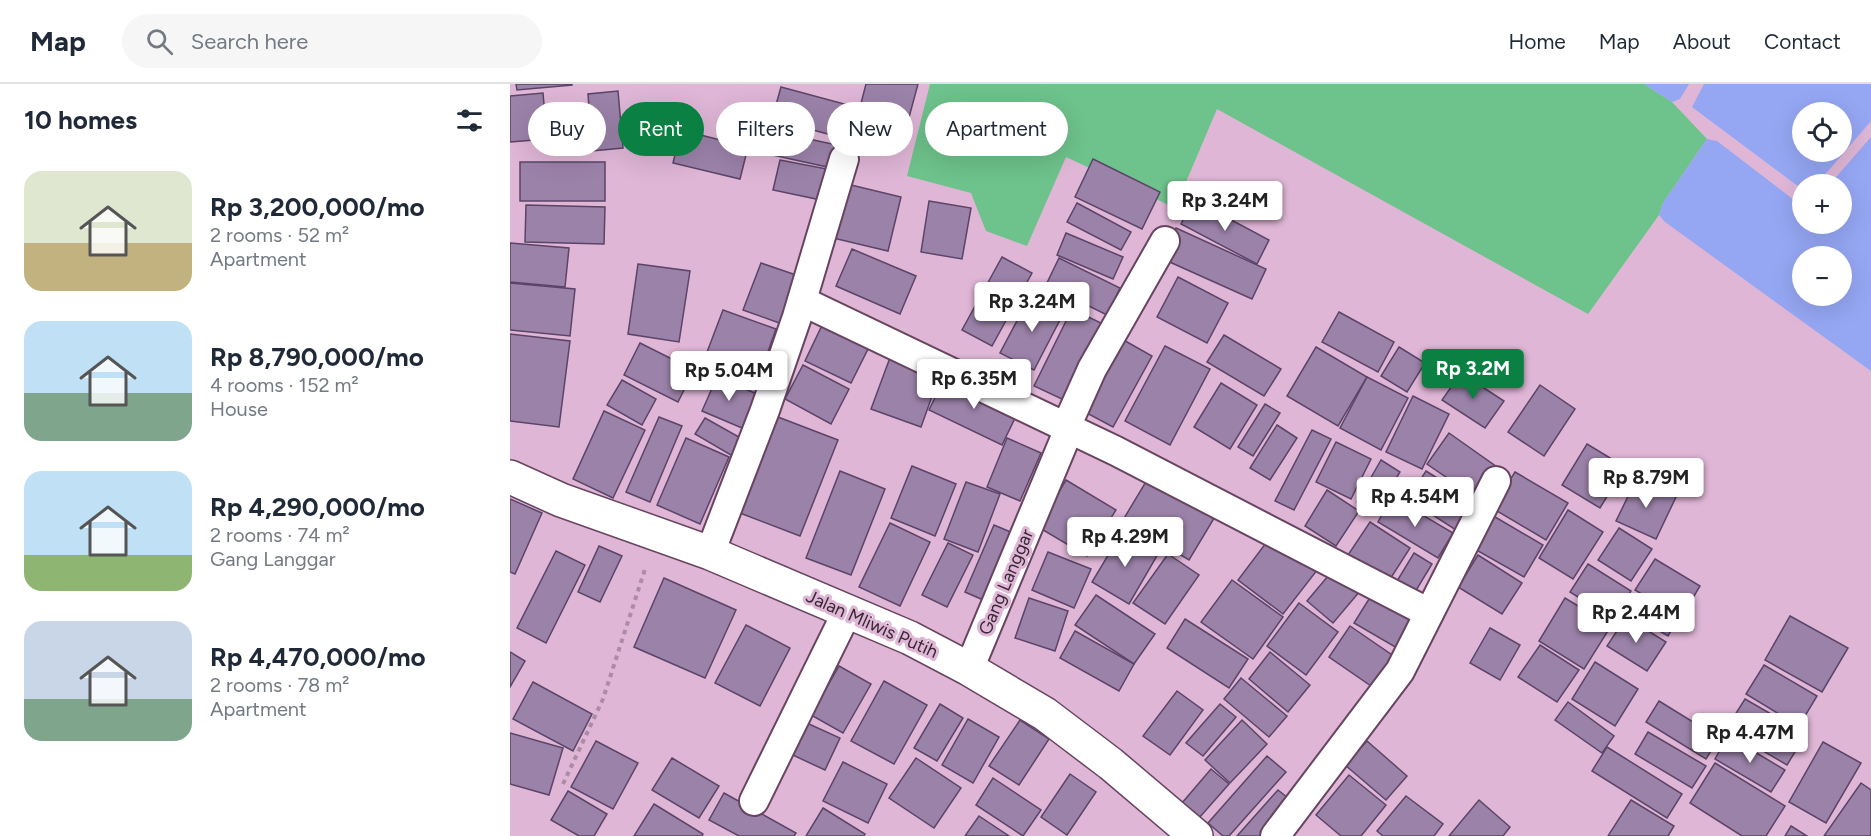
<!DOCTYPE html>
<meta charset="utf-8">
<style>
body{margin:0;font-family:Figtree,sans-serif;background:#f6f6f7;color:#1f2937;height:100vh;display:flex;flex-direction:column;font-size:22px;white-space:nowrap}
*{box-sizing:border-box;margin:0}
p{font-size:20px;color:#747a83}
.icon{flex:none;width:33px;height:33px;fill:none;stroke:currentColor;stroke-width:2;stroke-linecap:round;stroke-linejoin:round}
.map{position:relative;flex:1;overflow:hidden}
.sheet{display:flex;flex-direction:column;background:#fff;width:510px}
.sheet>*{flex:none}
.top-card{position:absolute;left:18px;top:18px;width:570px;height:54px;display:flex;gap:12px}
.tools{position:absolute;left:1282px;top:18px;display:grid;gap:12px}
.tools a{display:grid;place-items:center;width:60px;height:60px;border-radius:50%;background:#fff;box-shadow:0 6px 24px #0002;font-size:30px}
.price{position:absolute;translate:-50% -51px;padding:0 14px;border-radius:6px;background:#fff;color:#222;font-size:20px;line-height:39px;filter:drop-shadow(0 2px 3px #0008)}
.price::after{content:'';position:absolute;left:50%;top:36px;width:18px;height:14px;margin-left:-9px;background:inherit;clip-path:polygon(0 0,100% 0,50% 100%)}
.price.on{background:#0b8043;color:#fff}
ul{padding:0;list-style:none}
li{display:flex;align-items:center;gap:18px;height:150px;padding:0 24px}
li span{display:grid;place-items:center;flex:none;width:168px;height:120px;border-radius:18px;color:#555}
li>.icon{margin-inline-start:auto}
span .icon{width:72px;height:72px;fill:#fffc;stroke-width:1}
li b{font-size:26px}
h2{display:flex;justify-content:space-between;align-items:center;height:72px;padding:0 24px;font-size:26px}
.chip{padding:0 21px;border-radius:27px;background:#fff;box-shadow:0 6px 24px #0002;font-size:21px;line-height:54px}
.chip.on{background:#0b8043;color:#fff}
header{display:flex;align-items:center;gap:36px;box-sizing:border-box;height:84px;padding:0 30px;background:#fff;border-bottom:2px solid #e0e1e3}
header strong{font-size:28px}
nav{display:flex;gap:33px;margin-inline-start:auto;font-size:21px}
.search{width:420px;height:54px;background:#f6f6f7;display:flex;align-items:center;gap:15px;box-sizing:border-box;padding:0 21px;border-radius:33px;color:#747a83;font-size:22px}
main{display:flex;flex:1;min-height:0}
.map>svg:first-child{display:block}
</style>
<header>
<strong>Map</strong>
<div class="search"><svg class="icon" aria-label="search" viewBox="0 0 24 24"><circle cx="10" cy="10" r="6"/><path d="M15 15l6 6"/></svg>Search here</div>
<nav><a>Home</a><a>Map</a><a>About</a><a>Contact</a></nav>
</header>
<main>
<section class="sheet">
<h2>10 homes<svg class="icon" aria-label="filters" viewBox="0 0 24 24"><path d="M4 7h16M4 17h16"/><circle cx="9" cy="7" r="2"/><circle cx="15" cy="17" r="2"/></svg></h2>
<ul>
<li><span style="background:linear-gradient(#dfe7d0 60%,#c2b280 0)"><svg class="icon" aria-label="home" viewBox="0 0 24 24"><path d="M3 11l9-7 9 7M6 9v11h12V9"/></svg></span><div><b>Rp 3,200,000/mo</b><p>2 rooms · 52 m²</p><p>Apartment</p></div></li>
<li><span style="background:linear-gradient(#bfe0f5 60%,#7fa58c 0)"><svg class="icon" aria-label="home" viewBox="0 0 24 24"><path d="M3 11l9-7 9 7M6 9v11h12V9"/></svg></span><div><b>Rp 8,790,000/mo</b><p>4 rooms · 152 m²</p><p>House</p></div></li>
<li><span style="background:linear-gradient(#bfe0f5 70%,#8fb573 0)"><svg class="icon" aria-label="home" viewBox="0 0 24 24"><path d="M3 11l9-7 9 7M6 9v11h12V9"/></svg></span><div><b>Rp 4,290,000/mo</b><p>2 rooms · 74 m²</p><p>Gang Langgar</p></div></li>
<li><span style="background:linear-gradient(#c9d6e8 65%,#7fa58c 0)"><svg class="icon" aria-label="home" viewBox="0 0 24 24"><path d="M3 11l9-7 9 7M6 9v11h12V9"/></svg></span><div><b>Rp 4,470,000/mo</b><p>2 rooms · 78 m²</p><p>Apartment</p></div></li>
</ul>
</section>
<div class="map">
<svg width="1361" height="752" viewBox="0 0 1361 752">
<rect width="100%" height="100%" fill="#dfb6d6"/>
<path fill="#6ec28b" d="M420 0H1134L1162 18 1197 55 1153 119 1149 131 1078 230 707 25 665 124 556 73 517 162 476 147 461 109 397 92Z"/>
<g fill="#95a6f3" fill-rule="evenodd">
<path d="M1134 0H1179L1170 15 1162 18Z"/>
<path d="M1194 0H1361V37L1307 100H1293V106L1182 23ZM1332 28V68H1293V28Z"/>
<path d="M1361 53V287L1155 138 1149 131 1153 119 1197 55 1207 57 1284 116 1293 118V140H1332V100H1320ZM1332 172V212H1293V172Z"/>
</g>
<g fill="#9b82a9" stroke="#5b4467" stroke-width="1.5">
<path d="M6 0H62V1L7 6Z"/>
<path d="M356 0H408L391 63 343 50Z"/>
<path d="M271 3 338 21 329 53 262 35Z"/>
<path d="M108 7 113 64 82 67 78 10Z"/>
<path d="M33 9 37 55 0 58V12Z"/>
<path d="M171 46 238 63 230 95 163 79Z"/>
<path d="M266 48 327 61 322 84 262 71Z"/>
<path d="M583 75 650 108 632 145 565 113Z"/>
<path d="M270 76 317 85 311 116 263 106Z"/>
<rect x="10" y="78" width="85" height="39"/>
<path d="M337 100 391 113 378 167 323 154Z"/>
<path d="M684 116 759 156 747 180 671 140Z"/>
<path d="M419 117 461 124 452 175 411 168Z"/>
<path d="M567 119 621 148 611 166 557 138Z"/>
<path d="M16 121 95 123 94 160 15 158Z"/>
<path d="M666 144 756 185 742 215 653 175Z"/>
<path d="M556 149 613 173 603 195 547 171Z"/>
<path d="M0 159 59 164 55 203 0 198Z"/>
<path d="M342 165 406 192 390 230 326 202Z"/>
<path d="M492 173 522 189 482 262 452 246Z"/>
<path d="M549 174 610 204 597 231 536 201Z"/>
<path d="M251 179 289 192 272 240 233 226Z"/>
<path d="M128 180 180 187 169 258 118 250Z"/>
<path d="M668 193 718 219 697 259 647 233Z"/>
<path d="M0 199 65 205 60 252 0 246Z"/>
<path d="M520 212 553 230 524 286 490 269Z"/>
<path d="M562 225 591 239 554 316 524 302Z"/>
<path d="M213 226 266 245 248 296 194 276Z"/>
<path d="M829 228 884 258 868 288 812 258Z"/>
<path d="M316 233 363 255 341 299 295 277Z"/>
<path d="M0 250 60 257 49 343 0 337Z"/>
<path d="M714 251 771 285 754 312 697 278Z"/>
<path d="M610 254 642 272 603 343 571 326Z"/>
<path d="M130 259 184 286 168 318 114 291Z"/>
<path d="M655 262 700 285 660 361 615 337Z"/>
<path d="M806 263 857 293 828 342 777 312Z"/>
<path d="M889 263 915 279 897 308 871 292Z"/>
<path d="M381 271 430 290 411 343 361 325Z"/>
<path d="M293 281 339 305 321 340 275 315Z"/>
<path d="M951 289 994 317 975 344 932 316Z"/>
<path d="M436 291 509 326 492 361 419 326Z"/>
<path d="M207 293 247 310 232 344 192 327Z"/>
<path d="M857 293 898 314 871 366 830 344Z"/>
<path d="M112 296 146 315 132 341 97 321Z"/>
<path d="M711 299 747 321 720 365 684 343Z"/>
<path d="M1030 301 1065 325 1034 372 998 348Z"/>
<path d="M903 312 939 330 912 385 876 368Z"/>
<path d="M755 320 770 329 743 372 728 363Z"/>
<path d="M94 327 135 346 103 414 63 395Z"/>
<path d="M149 333 172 342 140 418 116 408Z"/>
<path d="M268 333 328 356 290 452 230 429Z"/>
<path d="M195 334 236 357 226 374 185 350Z"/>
<path d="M767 341 787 354 760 396 740 384Z"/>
<path d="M802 346 821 355 784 426 765 417Z"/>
<path d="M939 349 987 383 965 413 917 380Z"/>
<path d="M176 354 219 373 190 440 147 421Z"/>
<path d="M497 354 531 369 510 417 477 403Z"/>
<path d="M826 358 861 375 841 415 806 398Z"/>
<path d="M1077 360 1115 383 1090 424 1052 401Z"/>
<path d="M871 376 890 388 865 429 847 418Z"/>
<path d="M402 382 446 400 425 452 381 434Z"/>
<path d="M330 387 375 405 341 491 296 474Z"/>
<path d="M916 387 967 419 949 448 898 415Z"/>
<path d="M1005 388 1058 419 1036 456 982 424Z"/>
<path d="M640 391 706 431 679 476 613 436Z"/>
<path d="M1127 394 1166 413 1146 455 1106 437Z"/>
<path d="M556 396 606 426 577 472 528 443Z"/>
<path d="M456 398 490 410 468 468 434 455Z"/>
<path d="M817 406 849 427 826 462 795 442Z"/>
<path d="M882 413 943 449 928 474 868 438Z"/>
<path d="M0 415 32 429 5 490 0 488Z"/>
<path d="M1058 426 1093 448 1063 495 1029 474Z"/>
<path d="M980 430 1033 461 1014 493 961 463Z"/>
<path d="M860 438 900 464 877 500 836 474Z"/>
<path d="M380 439 420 458 390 522 349 503Z"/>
<path d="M484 441 510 452 480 519 455 508Z"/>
<path d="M1109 444 1142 465 1121 497 1088 476Z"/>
<path d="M612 448 648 470 619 520 582 498Z"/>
<path d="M762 451 808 485 773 530 728 496Z"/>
<path d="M438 459 463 471 437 523 412 511Z"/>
<path d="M89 462 112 472 90 518 68 508Z"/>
<path d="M46 467 75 481 36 559 7 544Z"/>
<path d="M538 468 581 485 564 524 522 506Z"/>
<path d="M904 469 922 480 902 513 884 502Z"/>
<path d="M658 470 689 491 655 540 623 519Z"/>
<path d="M968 471 1012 499 992 530 948 503Z"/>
<path d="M1145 475 1190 502 1171 534 1125 506Z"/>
<path d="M1078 480 1121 507 1103 535 1060 508Z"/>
<path d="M824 485 850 507 823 539 797 517Z"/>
<path d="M154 494 226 526 195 594 124 563Z"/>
<path d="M722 496 773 533 743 575 691 538Z"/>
<path d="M864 507 906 532 887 564 844 539Z"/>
<path d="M586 511 645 550 624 580 565 541Z"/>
<path d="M1127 511 1168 535 1158 552 1117 528Z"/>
<path d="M519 514 558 527 545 567 505 554Z"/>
<path d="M1055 514 1101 542 1074 585 1029 557Z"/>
<path d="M789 519 828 548 796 591 757 562Z"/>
<path d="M1280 532 1338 564 1312 608 1255 576Z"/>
<path d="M1116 533 1156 558 1137 587 1097 562Z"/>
<path d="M675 535 738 575 719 604 657 564Z"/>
<path d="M236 541 280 564 250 622 205 599Z"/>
<path d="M840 542 885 573 864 604 819 573Z"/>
<path d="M980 544 1010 561 990 596 960 579Z"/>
<path d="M565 547 624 580 609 607 550 574Z"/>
<path d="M1030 561 1069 586 1047 618 1008 593Z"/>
<path d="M0 568 15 577 0 603Z"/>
<path d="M760 568 800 601 778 628 739 595Z"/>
<path d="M1085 578 1128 605 1105 642 1062 615Z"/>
<path d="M1254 581 1307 612 1289 642 1236 610Z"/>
<path d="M329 582 361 600 333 649 301 631Z"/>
<path d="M731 594 777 632 759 653 714 615Z"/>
<path d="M374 597 417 621 384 680 341 657Z"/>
<path d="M23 598 82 630 63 667 3 635Z"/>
<path d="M667 607 693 626 660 671 633 652Z"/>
<path d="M1235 615 1296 650 1277 681 1216 645Z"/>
<path d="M1149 617 1209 654 1196 675 1136 638Z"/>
<path d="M1058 618 1104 652 1092 669 1045 636Z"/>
<path d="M430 620 453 634 427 677 404 664Z"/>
<path d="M710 620 726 633 693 672 676 659Z"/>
<path d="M288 635 330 654 315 686 274 667Z"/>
<path d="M458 635 489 653 463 699 432 681Z"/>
<path d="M510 636 539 655 509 701 479 682Z"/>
<path d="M732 636 757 660 720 699 695 676Z"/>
<path d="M1138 648 1196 682 1182 704 1125 670Z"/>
<path d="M0 649 53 664 39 711 0 700Z"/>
<path d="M1218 652 1275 686 1261 708 1205 675Z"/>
<path d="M86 657 128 679 103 725 61 703Z"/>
<path d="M857 657 897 692 876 716 835 681Z"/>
<path d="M1313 658 1351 679 1316 739 1279 718Z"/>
<path d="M1097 663 1172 710 1157 734 1082 687Z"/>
<path d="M757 672 776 688 719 752H713L698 739Z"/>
<path d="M162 674 209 702 189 734 142 706Z"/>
<path d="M406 674 451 704 424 744 379 714Z"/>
<path d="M333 678 377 700 358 739 313 717Z"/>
<path d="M1205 679 1275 722 1256 752H1232L1180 719Z"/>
<path d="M701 685 719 700 689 734 672 719Z"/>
<path d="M560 690 586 708 557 751 531 733Z"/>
<path d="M839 691 876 721 851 752H831L806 731Z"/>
<path d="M483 694 531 726 513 752 466 721Z"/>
<path d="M1351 699 1361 706V752H1314Z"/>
<path d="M768 706 783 718 753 752H727Z"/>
<path d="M58 707 97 730 84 752H69L41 736Z"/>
<path d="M214 709 286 749 284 752H229L199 736Z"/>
<path d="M896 712 933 740 924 752H873L867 747Z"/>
<path d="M969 716 1000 743 993 752H939Z"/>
<path d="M1121 716 1164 742 1158 752H1098Z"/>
<path d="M144 720 193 750 192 752H124Z"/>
<path d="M313 724 355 750 354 752H296Z"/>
<path d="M469 732 499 752H455Z"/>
<path d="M1281 742 1297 752H1275Z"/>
</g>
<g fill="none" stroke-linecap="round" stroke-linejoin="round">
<defs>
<g id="minor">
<path d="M292 217 606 367 919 529"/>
<path d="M556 343 582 285 655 157"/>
<path d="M200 469 255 326 287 233 334 75"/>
<path d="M459 585 559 345"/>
<path d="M244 717 337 528"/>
<path d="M765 752 890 587 986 397"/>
</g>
<path id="tertiary" d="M0 393 51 416 200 469 400 554 459 585 535 630 601 680 686 752"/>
</defs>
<use href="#minor" stroke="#674460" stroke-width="32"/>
<use href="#tertiary" stroke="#674460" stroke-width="36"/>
<path stroke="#ac8ba5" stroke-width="4" stroke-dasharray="4.5 4.5" stroke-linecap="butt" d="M53 700 93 615 136 482"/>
<use href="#minor" stroke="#fff" stroke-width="28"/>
<use href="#tertiary" stroke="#fff" stroke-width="33"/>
</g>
<g text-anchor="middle" stroke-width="6" stroke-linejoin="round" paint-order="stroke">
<g font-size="18" fill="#392935" stroke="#dfb6d6">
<text transform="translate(496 498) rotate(-67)" y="6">Gang Langgar</text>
<text transform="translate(362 540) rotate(24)" y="6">Jalan Mliwis Putih</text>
</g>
</g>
</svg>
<div class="tools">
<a><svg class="icon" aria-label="locate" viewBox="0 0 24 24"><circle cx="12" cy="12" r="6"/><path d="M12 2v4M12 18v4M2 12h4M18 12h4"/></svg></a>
<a>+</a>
<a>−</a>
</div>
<b class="price" style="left:715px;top:148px">Rp 3.24M</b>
<b class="price" style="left:522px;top:249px">Rp 3.24M</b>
<b class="price on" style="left:963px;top:316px">Rp 3.2M</b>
<b class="price" style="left:219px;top:318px">Rp 5.04M</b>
<b class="price" style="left:464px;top:326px">Rp 6.35M</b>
<b class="price" style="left:1136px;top:425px">Rp 8.79M</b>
<b class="price" style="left:905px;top:444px">Rp 4.54M</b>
<b class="price" style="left:615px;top:484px">Rp 4.29M</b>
<b class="price" style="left:1126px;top:560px">Rp 2.44M</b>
<b class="price" style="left:1240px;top:680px">Rp 4.47M</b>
<div class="top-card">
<a class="chip">Buy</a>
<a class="chip on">Rent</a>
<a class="chip">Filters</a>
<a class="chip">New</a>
<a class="chip">Apartment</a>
</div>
</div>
</main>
